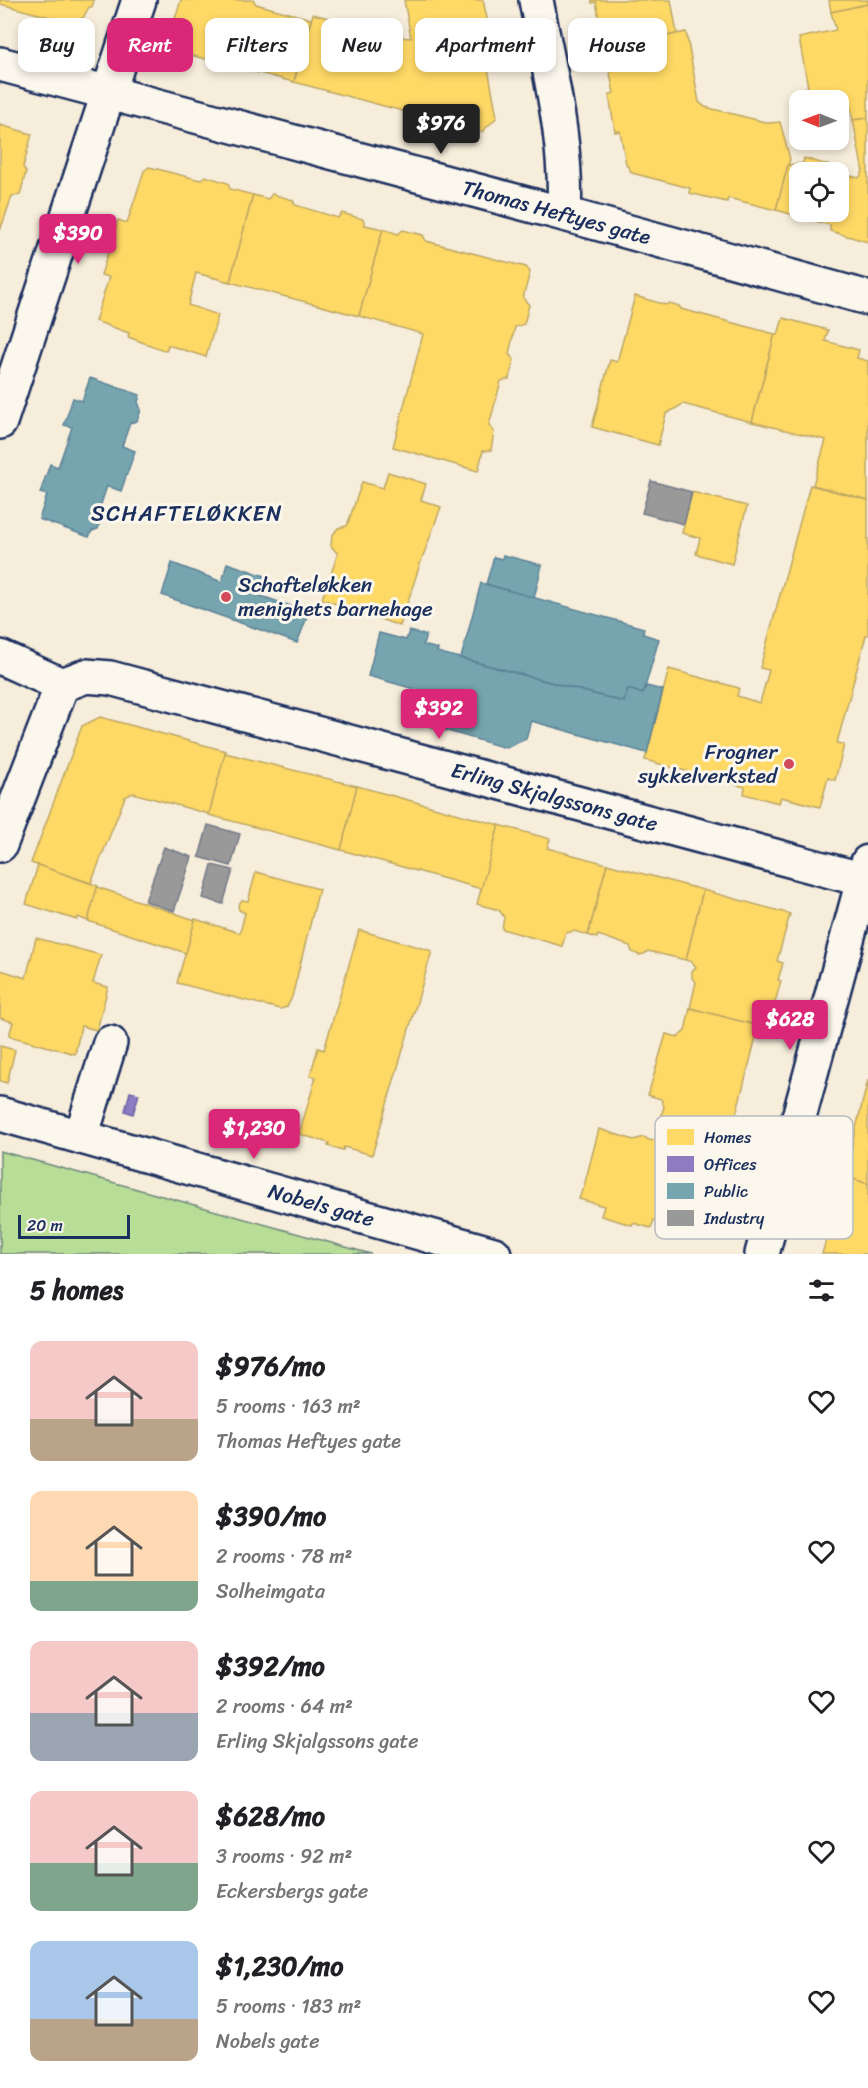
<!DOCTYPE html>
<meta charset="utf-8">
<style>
body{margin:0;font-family:Sriracha,sans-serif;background:#f2f2f2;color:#202124;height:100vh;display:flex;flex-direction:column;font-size:22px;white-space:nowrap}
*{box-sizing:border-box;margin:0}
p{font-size:20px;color:#757577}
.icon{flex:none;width:33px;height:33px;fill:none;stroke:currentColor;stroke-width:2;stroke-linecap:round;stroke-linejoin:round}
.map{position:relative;height:1254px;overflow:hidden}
.side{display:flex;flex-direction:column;background:#fff;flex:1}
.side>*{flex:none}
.top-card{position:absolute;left:18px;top:18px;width:832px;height:54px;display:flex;gap:12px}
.needle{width:39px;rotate:271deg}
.tools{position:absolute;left:789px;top:90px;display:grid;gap:12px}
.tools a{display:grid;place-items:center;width:60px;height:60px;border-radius:12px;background:#fff;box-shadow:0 3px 9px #0003;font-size:30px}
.scale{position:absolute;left:18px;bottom:15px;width:112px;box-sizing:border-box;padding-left:6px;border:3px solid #1b2f5e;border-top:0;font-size:16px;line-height:21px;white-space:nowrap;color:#1b2f5e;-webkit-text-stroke:4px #fbf7ec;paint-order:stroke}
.price{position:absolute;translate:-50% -51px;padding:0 14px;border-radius:6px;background:#db2777;color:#fff;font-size:20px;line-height:39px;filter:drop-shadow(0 2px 3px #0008)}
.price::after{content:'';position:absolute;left:50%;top:36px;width:18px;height:14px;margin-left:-9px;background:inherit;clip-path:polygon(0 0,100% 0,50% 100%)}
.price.current{background:#222;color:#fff}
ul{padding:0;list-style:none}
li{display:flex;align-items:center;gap:18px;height:150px;padding:0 30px}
li span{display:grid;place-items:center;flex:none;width:168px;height:120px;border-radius:12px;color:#555}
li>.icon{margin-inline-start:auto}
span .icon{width:72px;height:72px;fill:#fffc;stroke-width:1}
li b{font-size:26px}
h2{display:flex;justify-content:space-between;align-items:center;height:72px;padding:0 30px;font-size:26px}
.tag{padding:0 21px;border-radius:12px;background:#fff;box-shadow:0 3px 9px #0003;font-size:21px;line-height:54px}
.tag.current{background:#db2777;color:#fff}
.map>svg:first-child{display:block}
</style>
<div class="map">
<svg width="868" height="1254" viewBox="0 0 868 1254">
<rect width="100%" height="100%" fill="#f7eddb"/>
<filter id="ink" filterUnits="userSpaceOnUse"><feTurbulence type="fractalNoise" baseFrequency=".0167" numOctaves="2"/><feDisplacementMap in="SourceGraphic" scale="12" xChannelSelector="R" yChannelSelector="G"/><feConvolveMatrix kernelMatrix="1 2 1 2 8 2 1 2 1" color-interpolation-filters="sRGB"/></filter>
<g filter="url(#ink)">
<path fill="#b8dd97" stroke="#6a867a" stroke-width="1.5" d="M0 1151 371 1254H0Z"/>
<g fill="#ffd966" stroke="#bba664" stroke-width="1.5">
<path d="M0 0H94L92 7H89L83 18 74 21 66 19 65 21 0 4Z"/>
<path d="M181 0H253L256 4 311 19 294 82 179 52 170 34Z"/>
<path d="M404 0H483L489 28 481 30 497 117 482 132 459 126 458 131 423 123 425 117 294 82 313 14 399 37 411 38Z"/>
<path d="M592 0H671L677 34 605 49 596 2 592 3Z"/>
<path d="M829 0H868V4L831 12Z"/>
<path d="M868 4V118L853 120 849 100 838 102 800 100 798 107 794 91 808 87 799 38 836 30 831 12Z"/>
<path d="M686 32 699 102 705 107 769 123 780 122 790 159 776 210 728 198 727 202 689 193 690 188 632 173 626 164 620 131 615 132 609 95 614 93 605 49Z"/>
<path d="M868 118V242L830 231V225L776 210 788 165 803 163 804 158 838 168V172H800V212H838V173L859 178 863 172 853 120Z"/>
<path d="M0 125 32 134 23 167 26 172 20 195 12 196 0 231Z"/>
<path d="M149 167 200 180 205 176 228 183 230 189 253 195 230 282 196 273 188 305 218 315 206 357 168 345 166 351 128 337 129 333 95 321 109 277 101 275 118 220 127 223 144 171Z"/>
<path d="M272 194 293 200 295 205 338 218 342 213 363 219 365 225 383 229 359 316 230 282 253 195 268 199Z"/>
<path d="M383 229 398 234 403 230 423 235 426 241 526 267 530 272 523 298 529 305 524 324 515 327 509 354 514 360 509 379 501 381 489 425 494 432 491 450 483 451 478 471 393 447 423 334 359 316Z"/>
<path d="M635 296 666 305 669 303 679 306 681 309 775 334 752 422 683 404 666 414 658 445 592 427 610 360 617 362Z"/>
<path d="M783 318 828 330 825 341 859 350 857 358 868 361V500L813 485 826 440 752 422 775 334 778 335Z"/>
<path d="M388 472 426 484 421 500 441 507 419 567 400 626 322 599 338 554 331 546 332 536 338 528 347 526 362 482 383 488Z"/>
<path d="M810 485 868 500V635H866L837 743 844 745 835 780 828 778 820 807 781 797 779 803 744 794 745 787 645 760 669 669 739 688 737 696 760 703 769 670 760 668Z"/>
<path d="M692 492 747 506 732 564 696 554 700 538 682 533Z"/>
<path d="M100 717 226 751 209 814 133 793 125 797 91 883 31 863 82 726Z"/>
<path d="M225 753 357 786 341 850 209 815Z"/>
<path d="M357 786 499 825 482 889 341 850Z"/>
<path d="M499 825 550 839 547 848 607 864 588 935 574 931 566 933 562 946 502 929 504 917 499 910 477 904Z"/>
<path d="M607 864 703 890 686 960 648 951 644 954 639 955 632 952 630 946 598 935 597 938 588 935Z"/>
<path d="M38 865 98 886 88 921 78 917 77 920 26 904Z"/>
<path d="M256 872 319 889 292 997 287 1007 280 1009 177 983 195 919 240 933 245 913 239 910 238 905 242 900 248 901Z"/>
<path d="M97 887 195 920 186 953 88 921Z"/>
<path d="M703 890 790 914 777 961 783 963 778 980 781 981 772 1013 763 1011 759 1026 690 1008 696 982 692 978V971L696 967 692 962 686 960Z"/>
<path d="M359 930 432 951 372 1155 344 1147 343 1150 328 1146 329 1143 299 1134 316 1077 310 1076 318 1048 324 1050Z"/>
<path d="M36 938 101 955 93 983 108 987 97 1030 81 1026 75 1054 9 1036 13 1022 0 1018 1 970 26 978Z"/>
<path d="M690 1008 759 1026 735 1118 744 1120 735 1152 657 1132 664 1106 661 1099 648 1095 666 1034 678 1037 685 1031Z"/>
<path d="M0 1046 15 1050 7 1083 0 1081Z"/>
<path d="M868 1080V1184L844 1176Z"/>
<path d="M599 1129 634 1140 644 1137 651 1141 656 1139 657 1132 732 1151 728 1170 722 1168 705 1235 654 1220 651 1228 633 1223 632 1225 601 1216 604 1206 579 1199 582 1190H583Z"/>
<path d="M844 1176 868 1184V1254H822Z"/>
</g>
<path fill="#8e7cc3" stroke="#6c65a5" stroke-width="1.5" d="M130 1092 139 1094 133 1114 125 1111Z"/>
<g fill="#76a5af" stroke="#5b8297" stroke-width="1.5">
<path d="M90 378 140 395 138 402 141 410 137 421 130 423 122 446 135 451 121 491 107 486 99 510 102 516 98 529 92 531 89 537 39 519 47 495 40 493 50 464 58 467 72 427 64 425 73 398 82 401Z"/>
<path d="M503 555 542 565 534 598 486 584 494 557 502 559Z"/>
<path d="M172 563 222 582 227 563 265 576 258 595 309 612 297 643 162 595Z"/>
<path d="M481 583 644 628 643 634 659 639 643 694 628 689 624 702 461 658Z"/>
<path d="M409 631 426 635 423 645 438 649 437 652 624 702 628 689 643 694 646 686 663 690 647 753 531 721 526 739 506 748 416 722 425 692 368 676 379 633 406 640Z"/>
</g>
<g fill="#999" stroke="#737987" stroke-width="1.5">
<path d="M651 481 692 492 684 524 642 513Z"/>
<path d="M208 825 240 834 231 866 199 857Z"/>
<path d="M164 847 192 857 174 911 145 901Z"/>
<path d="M212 865 233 870 223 904 203 898Z"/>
</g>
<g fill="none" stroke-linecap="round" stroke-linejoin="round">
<defs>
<g id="minor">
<path d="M536 0C549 71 568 142 564 214"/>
<path id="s1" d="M0 64 564 214 868 298"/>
<path d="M0 422 139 0"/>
<path id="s2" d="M0 657 62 685 86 676 110 678 868 881"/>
<path d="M0 845 62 685"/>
<path id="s3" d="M0 1114 494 1254"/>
<path d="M81 1137 110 1043"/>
<path d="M762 1254 868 862"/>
</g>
</defs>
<use href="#minor" stroke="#1b2f5e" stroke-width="38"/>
<use href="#minor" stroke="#fbf7ec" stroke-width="33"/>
</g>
</g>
<g fill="#d1495b" stroke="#fbf7ec" stroke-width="2">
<circle cx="226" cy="597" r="6"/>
<circle cx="789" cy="764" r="6"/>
</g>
<g text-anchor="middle" stroke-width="6" stroke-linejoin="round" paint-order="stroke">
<g font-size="21" fill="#1b2f5e" stroke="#fbf7ec">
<text dy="7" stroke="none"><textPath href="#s1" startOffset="576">Thomas Heftyes gate</textPath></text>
<text dy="7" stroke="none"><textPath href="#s2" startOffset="578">Erling Skjalgssons gate</textPath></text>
<text dy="7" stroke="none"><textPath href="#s3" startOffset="334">Nobels gate</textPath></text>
</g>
<g font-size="21" fill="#1b2f5e" stroke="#fbf7ec" text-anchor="start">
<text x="238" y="592">Schafteløkken<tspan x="238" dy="24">menighets barnehage</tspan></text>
<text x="777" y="759" text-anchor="end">Frogner<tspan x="777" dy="24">sykkelverksted</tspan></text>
</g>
<g font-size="22" letter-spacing="1.5" fill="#1b2f5e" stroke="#fbf7ec">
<text x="187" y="521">SCHAFTELØKKEN</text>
</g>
</g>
<rect x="655" y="1116" width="198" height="123" rx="9" fill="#fbf7ec" stroke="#b8bbc1" stroke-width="1.5"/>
<rect x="667" y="1129" width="27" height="16" fill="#ffd966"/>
<rect x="667" y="1156" width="27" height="16" fill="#8e7cc3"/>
<rect x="667" y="1183" width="27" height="16" fill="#76a5af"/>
<rect x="667" y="1210" width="27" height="16" fill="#999"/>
<g font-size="16" fill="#1b2f5e">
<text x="704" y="1143">Homes</text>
<text x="704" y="1170">Offices</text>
<text x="704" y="1197">Public</text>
<text x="704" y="1224">Industry</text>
</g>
</svg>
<div class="tools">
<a><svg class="needle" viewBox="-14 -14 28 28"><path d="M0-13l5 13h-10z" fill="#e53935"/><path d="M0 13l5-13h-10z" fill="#757577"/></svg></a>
<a><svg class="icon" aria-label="locate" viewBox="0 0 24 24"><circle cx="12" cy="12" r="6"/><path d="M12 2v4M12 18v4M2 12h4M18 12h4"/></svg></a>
</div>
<div class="scale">20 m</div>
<b class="price current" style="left:441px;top:155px">$976</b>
<b class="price" style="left:78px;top:265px">$390</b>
<b class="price" style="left:439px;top:740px">$392</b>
<b class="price" style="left:790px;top:1051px">$628</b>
<b class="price" style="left:254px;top:1160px">$1,230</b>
<div class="top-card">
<a class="tag">Buy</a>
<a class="tag current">Rent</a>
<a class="tag">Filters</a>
<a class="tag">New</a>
<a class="tag">Apartment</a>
<a class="tag">House</a>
</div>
</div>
<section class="side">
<h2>5 homes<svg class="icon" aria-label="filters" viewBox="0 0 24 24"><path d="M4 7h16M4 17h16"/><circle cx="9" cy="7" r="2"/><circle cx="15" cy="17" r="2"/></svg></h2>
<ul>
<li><span style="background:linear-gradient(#f6c9c9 65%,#b9a48a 0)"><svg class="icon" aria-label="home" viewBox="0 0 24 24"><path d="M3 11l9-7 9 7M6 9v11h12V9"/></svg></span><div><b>$976/mo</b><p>5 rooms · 163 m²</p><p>Thomas Heftyes gate</p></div><svg class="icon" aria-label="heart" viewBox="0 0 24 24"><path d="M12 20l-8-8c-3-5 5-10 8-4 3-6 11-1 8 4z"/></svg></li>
<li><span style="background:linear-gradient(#ffd9b3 75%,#7fa58c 0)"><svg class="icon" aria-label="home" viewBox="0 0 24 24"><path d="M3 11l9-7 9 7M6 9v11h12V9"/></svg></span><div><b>$390/mo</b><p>2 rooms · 78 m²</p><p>Solheimgata</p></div><svg class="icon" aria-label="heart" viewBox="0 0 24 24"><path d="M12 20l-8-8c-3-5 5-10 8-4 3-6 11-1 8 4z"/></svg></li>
<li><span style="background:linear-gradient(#f6c9c9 60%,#9aa5b1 0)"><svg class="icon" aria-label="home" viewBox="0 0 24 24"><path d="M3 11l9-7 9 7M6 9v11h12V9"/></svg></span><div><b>$392/mo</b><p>2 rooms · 64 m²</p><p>Erling Skjalgssons gate</p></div><svg class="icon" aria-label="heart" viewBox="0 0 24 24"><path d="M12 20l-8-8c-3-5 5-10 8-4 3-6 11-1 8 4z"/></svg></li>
<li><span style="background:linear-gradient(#f6c9c9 60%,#7fa58c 0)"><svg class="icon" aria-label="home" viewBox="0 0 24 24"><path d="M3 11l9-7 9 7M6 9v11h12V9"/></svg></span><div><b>$628/mo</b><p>3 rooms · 92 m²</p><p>Eckersbergs gate</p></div><svg class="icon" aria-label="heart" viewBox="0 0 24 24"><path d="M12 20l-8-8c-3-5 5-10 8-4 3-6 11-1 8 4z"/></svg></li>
<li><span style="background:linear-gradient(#a9c7e8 65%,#b9a48a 0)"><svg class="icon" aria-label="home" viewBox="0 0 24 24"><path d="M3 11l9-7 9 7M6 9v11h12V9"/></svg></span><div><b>$1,230/mo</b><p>5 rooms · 183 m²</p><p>Nobels gate</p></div><svg class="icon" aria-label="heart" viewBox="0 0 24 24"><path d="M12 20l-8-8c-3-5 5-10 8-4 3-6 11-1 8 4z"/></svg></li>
</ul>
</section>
